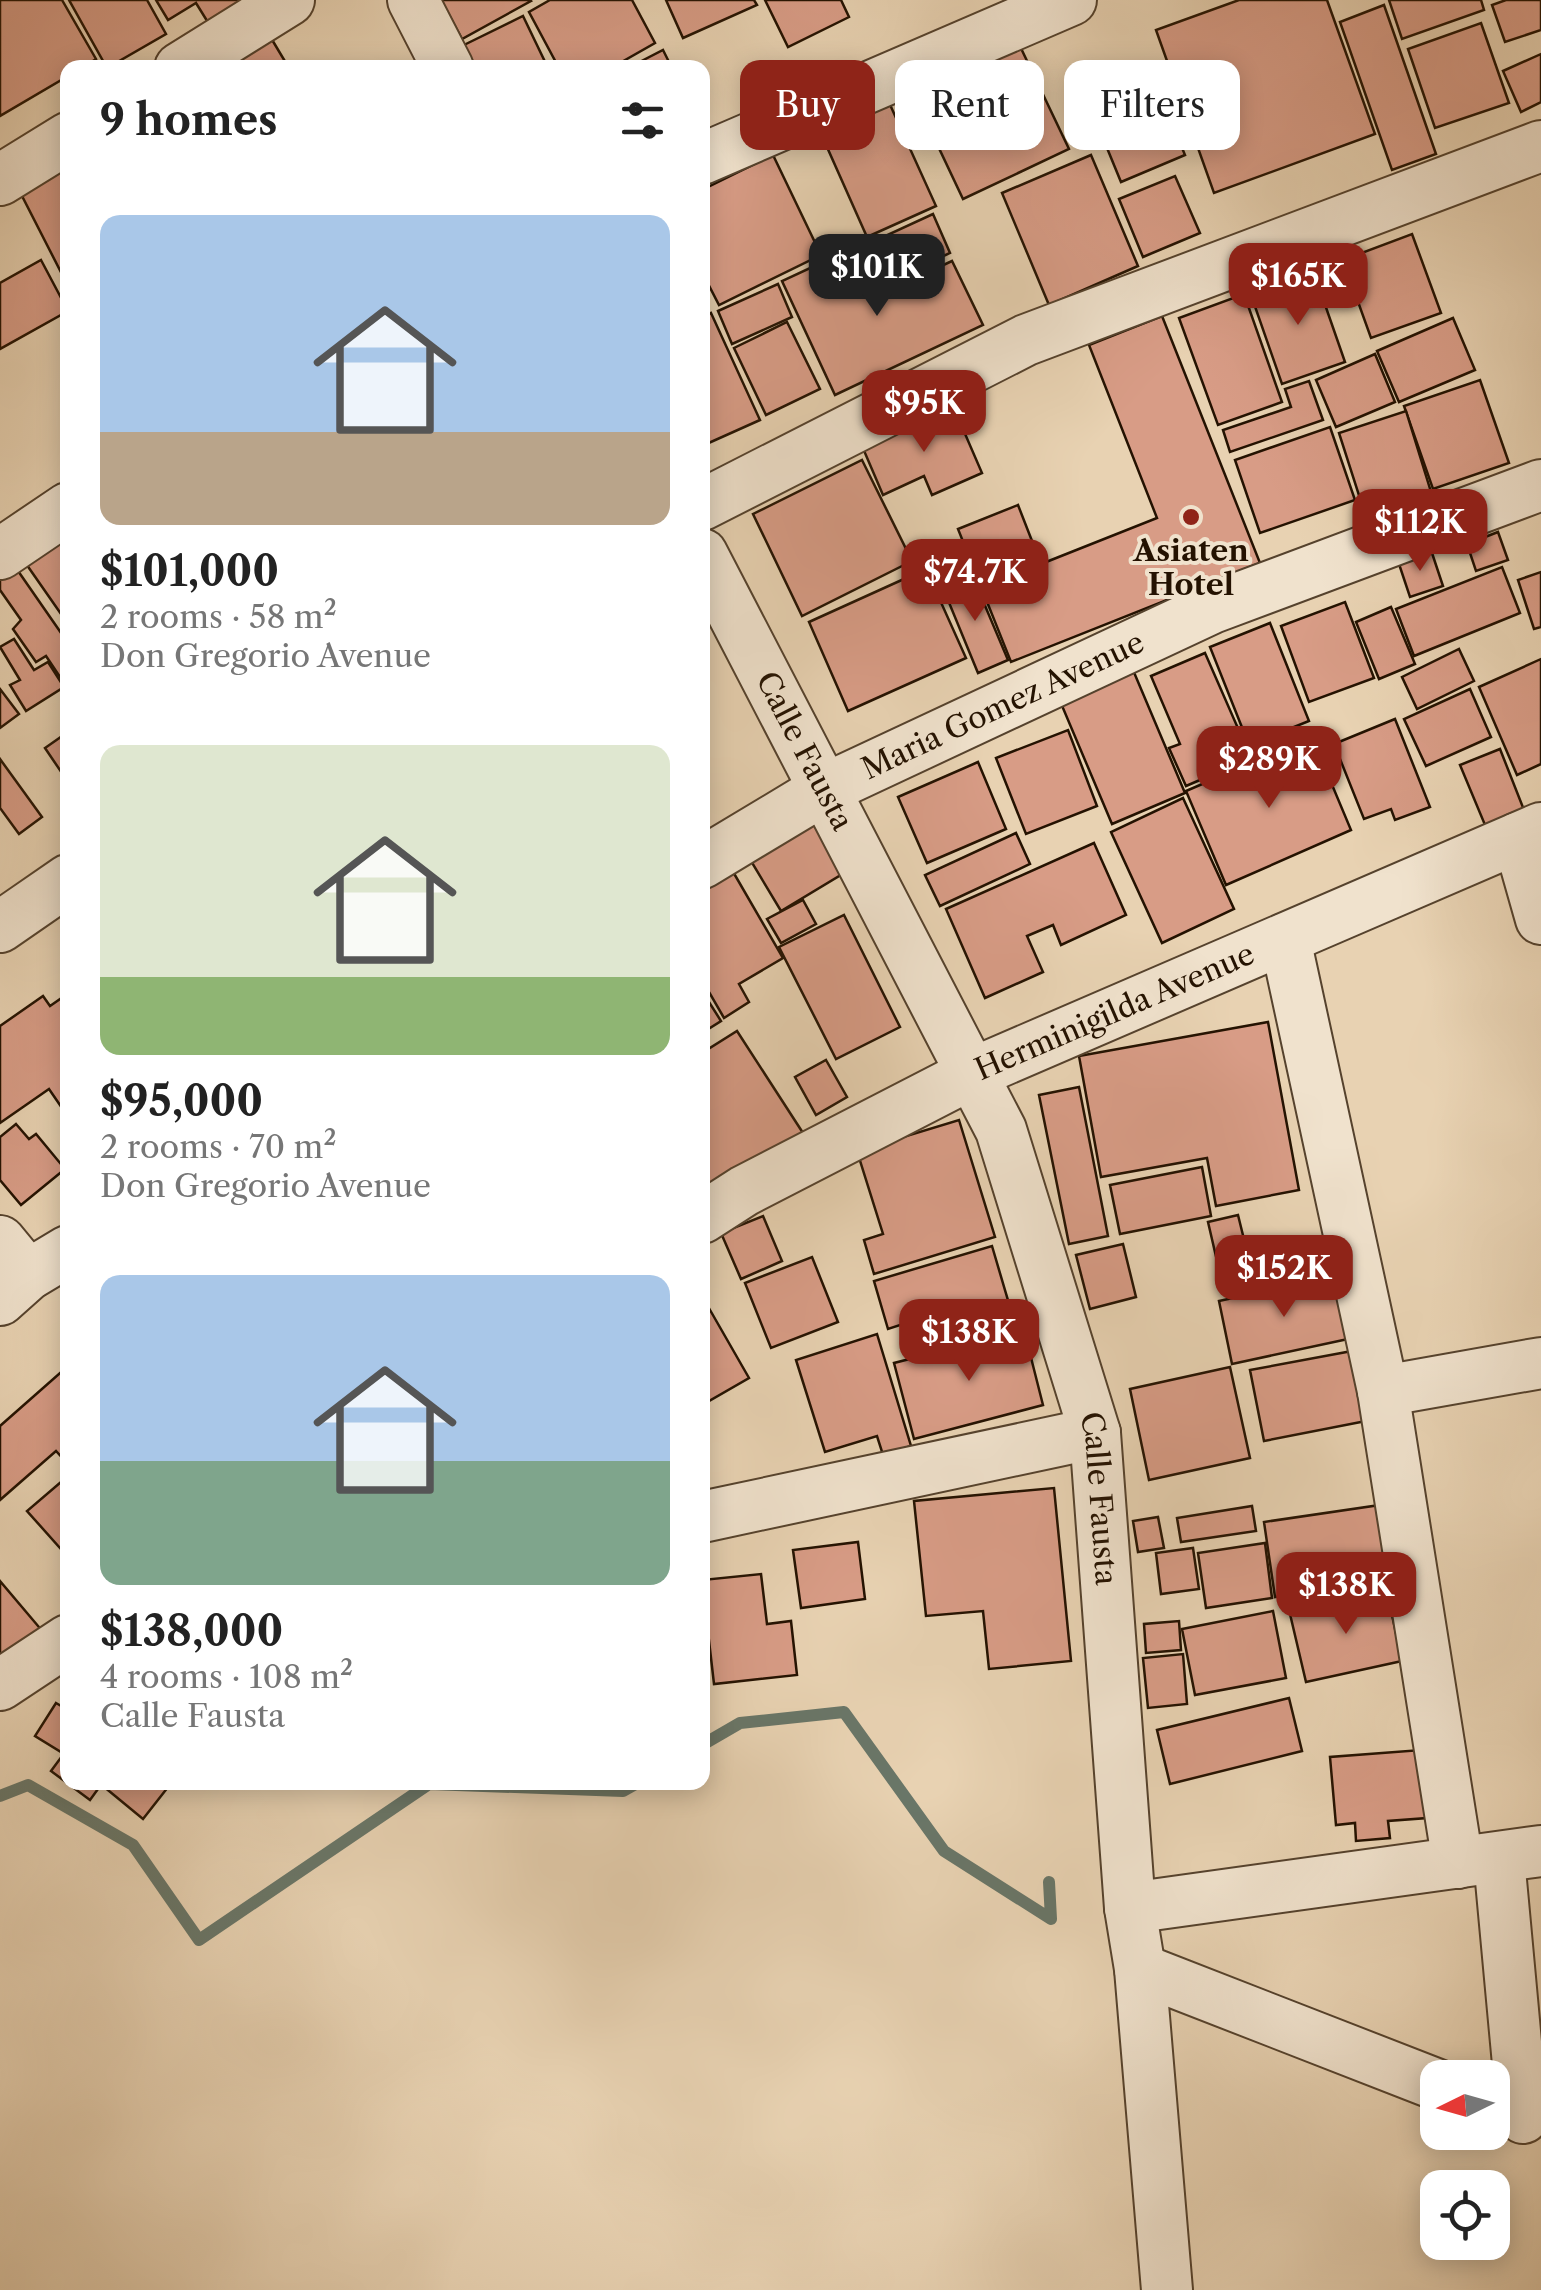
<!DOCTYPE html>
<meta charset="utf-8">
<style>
body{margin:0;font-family:"Libre Caslon Text",serif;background:#f2f2f2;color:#222;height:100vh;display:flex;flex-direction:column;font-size:38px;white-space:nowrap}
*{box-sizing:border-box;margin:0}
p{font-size:32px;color:#767676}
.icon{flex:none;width:55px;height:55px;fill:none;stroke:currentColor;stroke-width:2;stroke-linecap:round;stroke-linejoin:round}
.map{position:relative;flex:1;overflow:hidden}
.details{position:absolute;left:60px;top:60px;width:650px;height:1730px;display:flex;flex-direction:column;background:#fff;border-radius:20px;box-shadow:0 5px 25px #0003}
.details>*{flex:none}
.banner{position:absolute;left:740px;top:60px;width:650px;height:90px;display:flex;gap:20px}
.needle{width:65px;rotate:265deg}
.tools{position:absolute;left:1420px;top:2060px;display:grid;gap:20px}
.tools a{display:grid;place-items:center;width:90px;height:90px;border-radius:20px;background:#fff;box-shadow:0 5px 25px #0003;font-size:50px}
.price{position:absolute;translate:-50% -85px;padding:0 22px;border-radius:20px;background:#8f2418;color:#fff;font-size:32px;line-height:65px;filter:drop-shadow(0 2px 5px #0008)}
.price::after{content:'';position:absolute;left:50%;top:60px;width:30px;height:22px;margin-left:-15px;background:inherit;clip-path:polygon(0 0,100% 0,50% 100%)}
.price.active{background:#222;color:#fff}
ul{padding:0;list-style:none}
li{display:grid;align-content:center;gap:20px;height:530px;padding:0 40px}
li span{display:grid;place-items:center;height:310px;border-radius:20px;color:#555}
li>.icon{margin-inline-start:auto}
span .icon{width:180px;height:180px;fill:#fffc;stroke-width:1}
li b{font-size:42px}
h2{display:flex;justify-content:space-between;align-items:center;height:120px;padding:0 40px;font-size:42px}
.pill{padding:0 35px;border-radius:20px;background:#fff;box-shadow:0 5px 25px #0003;font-size:35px;line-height:90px}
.pill.active{background:#8f2418;color:#fff}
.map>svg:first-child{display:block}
</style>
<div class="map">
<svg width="1541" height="2290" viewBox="0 0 1541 2290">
<rect width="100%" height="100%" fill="#e8d2b2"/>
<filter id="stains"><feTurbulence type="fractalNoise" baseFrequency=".002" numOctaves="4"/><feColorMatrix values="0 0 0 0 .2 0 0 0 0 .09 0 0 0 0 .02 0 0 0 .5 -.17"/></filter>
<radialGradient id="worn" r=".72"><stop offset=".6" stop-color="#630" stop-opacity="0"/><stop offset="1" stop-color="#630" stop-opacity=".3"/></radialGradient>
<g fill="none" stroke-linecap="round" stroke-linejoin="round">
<g stroke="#697668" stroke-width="12">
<path d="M702 1745 740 1723 844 1712 944 1851 1051 1919 1049 1882"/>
<path d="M0 1796 28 1785 133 1845 199 1940 429 1784 623 1791 639 1782"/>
</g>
</g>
<g fill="#d89c86" stroke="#241201" stroke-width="2.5">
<path d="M0 0H62L96 59 82 68H68V76L0 116Z"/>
<path d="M69 0H147L166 34 107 68Z"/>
<path d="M156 0H249L209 24 196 3 168 20Z"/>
<path d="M441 0H530L531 1 462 39Z"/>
<path d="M550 0H632L655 43 611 68H559L529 12Z"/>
<path d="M666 0H754L757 5 683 38Z"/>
<path d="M765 0H841L849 17 788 47Z"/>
<path d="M1239 0H1327L1375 134 1214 193 1156 30Z"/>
<path d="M1389 0H1481L1484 10 1402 39Z"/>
<path d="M1506 0H1541V30L1505 42 1492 5Z"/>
<path d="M1384 5 1436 154 1392 170 1340 22Z"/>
<path d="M523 16 548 68H475L464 45Z"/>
<path d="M1481 23 1509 103 1435 128 1408 49Z"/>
<path d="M271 38 289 68H224Z"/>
<path d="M1018 42 1069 149 963 199 912 91Z"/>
<path d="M663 50 672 68H628Z"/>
<path d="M1541 54V102L1521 112 1503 71Z"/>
<path d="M1155 82 1185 155 1121 182 1091 109Z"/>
<path d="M887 98 936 206 867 237 819 129Z"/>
<path d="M773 155 821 255 719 305 702 272V190Z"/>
<path d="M1091 155 1138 266 1049 305 1002 193Z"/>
<path d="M68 167V286L20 192Z"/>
<path d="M1175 176 1200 233 1143 257 1119 199Z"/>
<path d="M933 214 950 253 876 287 859 248Z"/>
<path d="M1412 234 1441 313 1371 338 1343 260Z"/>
<path d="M836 256 846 276 864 268 877 296 952 261 983 325 835 395 782 281Z"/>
<path d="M41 260 68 311 0 349V283Z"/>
<path d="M1314 273 1345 362 1282 384 1251 295Z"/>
<path d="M778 284 792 317 732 344 718 311Z"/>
<path d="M1244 294 1282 402 1218 425 1179 318Z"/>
<path d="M711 313 760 420 702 446V317Z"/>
<path d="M1162 316 1260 563 1011 662 958 529 1018 505 1041 564 1157 518 1089 345Z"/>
<path d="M1453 318 1475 370 1399 402 1377 351Z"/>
<path d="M787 322 820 389 766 415 734 348Z"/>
<path d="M1375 354 1395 402 1336 427 1316 380Z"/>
<path d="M1480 380 1509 463 1433 489 1404 406Z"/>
<path d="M1309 381 1323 420 1230 452 1223 430 1291 407 1285 389Z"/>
<path d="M953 406 982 473 932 495 924 476 883 495 862 446Z"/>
<path d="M1406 411 1431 492 1365 514 1339 433Z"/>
<path d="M1330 427 1355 500 1260 533 1235 460Z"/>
<path d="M862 460 912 561 802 616 753 514Z"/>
<path d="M1498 532 1508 560 1476 571 1467 544Z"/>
<path d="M56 534 68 551V624L22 558Z"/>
<path d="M1431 550 1443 586 1410 597 1398 561Z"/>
<path d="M1502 567 1520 613 1414 656 1396 609Z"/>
<path d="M16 568 68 643V681L64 683 46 656 36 662 13 629 21 620 0 590V579Z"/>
<path d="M926 569 966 658 848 711 809 622Z"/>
<path d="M1541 572V627L1534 629 1518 580Z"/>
<path d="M972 575 1008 660 978 673 943 588Z"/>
<path d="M1345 602 1374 678 1309 702 1281 626Z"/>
<path d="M1391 607 1415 664 1379 679 1356 622Z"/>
<path d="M1270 623 1309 721 1249 745 1210 647Z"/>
<path d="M14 639 34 670 48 662 64 687 26 711 10 685 20 680 0 647Z"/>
<path d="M1459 649 1474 681 1417 709 1402 677Z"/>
<path d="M1205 653 1251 758 1186 786 1169 748 1180 744 1151 676Z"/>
<path d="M1541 659V764L1517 775 1479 687Z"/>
<path d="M1133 670 1185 793 1112 824 1060 701Z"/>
<path d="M0 689 19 714 0 728Z"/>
<path d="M1470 689 1491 737 1426 766 1404 719Z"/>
<path d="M1395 719 1430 807 1395 820 1391 809 1364 819 1334 744Z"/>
<path d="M1068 730 1097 806 1026 834 996 758Z"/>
<path d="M68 732V782L45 748Z"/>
<path d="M1312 737 1351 830 1226 885 1186 791Z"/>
<path d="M1500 749 1524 810 1485 825 1460 765Z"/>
<path d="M0 759 42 817 19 834 0 808Z"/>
<path d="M978 762 1006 829 927 863 898 797Z"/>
<path d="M1183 798 1234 909 1162 943 1111 832Z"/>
<path d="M813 823 844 873 781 911 751 861Z"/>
<path d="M1016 833 1030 864 940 906 925 875Z"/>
<path d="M1094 843 1126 915 1061 945 1053 925 1027 936 1043 972 985 998 946 909Z"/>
<path d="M732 870 783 958 739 984 749 1002 724 1018 702 980V887Z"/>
<path d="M803 900 816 924 781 943 767 919Z"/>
<path d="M844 915 900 1027 836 1059 779 947Z"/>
<path d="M702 991 721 1021 702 1033Z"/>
<path d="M43 996 50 1006 63 997 68 1004V1104L62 1108 49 1089 0 1123V1026Z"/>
<path d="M1268 1022 1299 1190 1216 1206 1207 1158 1101 1177 1079 1056Z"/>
<path d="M737 1031 803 1133 702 1198V1053Z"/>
<path d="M826 1060 847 1097 816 1115 795 1077Z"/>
<path d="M1079 1087 1108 1236 1069 1244 1039 1095Z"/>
<path d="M959 1120 995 1237 874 1274 864 1240 883 1234 857 1151Z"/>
<path d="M16 1124 29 1139 36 1134 65 1169 21 1205 0 1180V1137Z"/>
<path d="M1202 1167 1211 1216 1120 1234 1110 1185Z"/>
<path d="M1238 1215 1255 1284 1224 1291 1208 1222Z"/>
<path d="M763 1216 782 1261 741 1279 721 1233Z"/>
<path d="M1123 1244 1136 1297 1090 1309 1076 1255Z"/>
<path d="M992 1246 1012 1314 911 1343 906 1323 888 1329 874 1281Z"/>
<path d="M812 1257 838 1322 771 1348 745 1283Z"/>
<path d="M1335 1276 1348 1339 1232 1364 1219 1301Z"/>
<path d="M702 1296 749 1378 702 1405Z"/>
<path d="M1024 1330 1043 1405 914 1439 894 1363Z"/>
<path d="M877 1334 911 1446 883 1455 877 1436 825 1452 796 1360Z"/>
<path d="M1352 1351 1366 1421 1264 1441 1250 1370Z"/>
<path d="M68 1366V1464L56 1451 0 1500V1426Z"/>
<path d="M1230 1367 1250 1458 1149 1480 1130 1389Z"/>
<path d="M68 1476V1557L27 1511Z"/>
<path d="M1054 1488 1071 1661 989 1669 983 1611 926 1616 914 1501Z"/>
<path d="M1380 1505 1390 1581 1275 1597 1264 1522Z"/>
<path d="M1252 1506 1256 1531 1181 1542 1177 1518Z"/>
<path d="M1158 1517 1164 1548 1138 1552 1133 1521Z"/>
<path d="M858 1542 865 1599 801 1608 793 1550Z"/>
<path d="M1265 1543 1272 1598 1206 1608 1198 1553Z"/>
<path d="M1193 1548 1199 1589 1161 1594 1156 1553Z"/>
<path d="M761 1574 767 1624 791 1621 797 1675 714 1684 702 1580Z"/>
<path d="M0 1581 44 1633 0 1670Z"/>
<path d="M1387 1592 1402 1661 1306 1682 1290 1614Z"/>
<path d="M1273 1611 1286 1678 1195 1695 1182 1629Z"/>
<path d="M1179 1621 1181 1650 1146 1653 1144 1624Z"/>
<path d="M1183 1654 1187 1704 1148 1708 1143 1658Z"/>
<path d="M1289 1698 1302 1751 1170 1784 1157 1730Z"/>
<path d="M56 1703 68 1710V1742L61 1752 35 1736Z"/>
<path d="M68 1748V1782H103L90 1800 51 1771Z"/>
<path d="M1421 1750 1427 1818 1388 1821 1390 1838 1356 1841 1355 1823 1336 1825 1330 1757Z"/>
<path d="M106 1782H172L143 1819 103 1786Z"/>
</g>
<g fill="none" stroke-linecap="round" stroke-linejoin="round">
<defs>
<g id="minor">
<path d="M413 0 448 68"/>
<path d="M180 68 289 0"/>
<path d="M702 159 1071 0"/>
<path d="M0 180 68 138"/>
<path d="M702 505 1026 340 1541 146"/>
<path d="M0 554 68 508"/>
<path id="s1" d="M702 554 1001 1130 1095 1433 1130 1908 1140 1969 1167 2290"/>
<path d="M1518 838 1541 919"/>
<path id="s2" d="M702 863 825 789 1212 608 1541 485"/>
<path d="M0 927 68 880"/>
<path d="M1285 939 1383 1391"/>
<path id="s3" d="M702 1218 744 1191 971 1074 1541 828"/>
<path d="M0 1241 28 1275"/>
<path d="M0 1300 28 1275 68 1251"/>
<path d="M702 1517 1095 1433"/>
<path d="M0 1685 68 1640"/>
<path d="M1499 1859 1523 2118"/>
<path d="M1458 1863 1383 1391 1541 1363"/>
<path d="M1130 1908 1541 1851"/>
<path d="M1140 1969 1438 2085"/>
</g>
</defs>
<use href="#minor" stroke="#55422d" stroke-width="54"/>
<use href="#minor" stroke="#f0e2cd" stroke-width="50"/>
</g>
<circle fill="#8f2418" stroke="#f0e2cd" stroke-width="4" cx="1191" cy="517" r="10"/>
<g text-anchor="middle" stroke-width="8" stroke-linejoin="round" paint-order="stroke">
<g font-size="30" font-weight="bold" fill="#241201" stroke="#f0e2cd">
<text x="1191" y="561">Asiaten<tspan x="1191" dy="34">Hotel</tspan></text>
</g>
<g font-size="30" fill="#241201" stroke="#f0e2cd">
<text dy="10" stroke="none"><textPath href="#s2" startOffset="340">Maria Gomez Avenue</textPath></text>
<text dy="10" stroke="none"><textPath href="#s1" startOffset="222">Calle Fausta</textPath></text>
<text dy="10" stroke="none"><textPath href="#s3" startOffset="462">Herminigilda Avenue</textPath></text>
<text dy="10" stroke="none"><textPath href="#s1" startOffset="1032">Calle Fausta</textPath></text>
</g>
</g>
<rect width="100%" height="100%" filter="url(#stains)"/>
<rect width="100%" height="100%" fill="url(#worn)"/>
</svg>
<div class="tools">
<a><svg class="needle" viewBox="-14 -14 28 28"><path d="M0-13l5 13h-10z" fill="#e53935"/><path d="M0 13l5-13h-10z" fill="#767676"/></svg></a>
<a><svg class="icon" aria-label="locate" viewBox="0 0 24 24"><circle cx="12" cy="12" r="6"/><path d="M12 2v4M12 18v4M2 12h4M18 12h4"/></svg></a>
</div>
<b class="price active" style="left:877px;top:319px">$101K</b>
<b class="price" style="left:1298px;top:328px">$165K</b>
<b class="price" style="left:924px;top:455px">$95K</b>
<b class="price" style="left:1420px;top:574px">$112K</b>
<b class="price" style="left:975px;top:624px">$74.7K</b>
<b class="price" style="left:1269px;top:811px">$289K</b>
<b class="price" style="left:1284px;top:1320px">$152K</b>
<b class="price" style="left:969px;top:1384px">$138K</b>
<b class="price" style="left:1346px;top:1637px">$138K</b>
<div class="banner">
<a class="pill active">Buy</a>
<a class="pill">Rent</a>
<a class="pill">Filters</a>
</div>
<section class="details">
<h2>9 homes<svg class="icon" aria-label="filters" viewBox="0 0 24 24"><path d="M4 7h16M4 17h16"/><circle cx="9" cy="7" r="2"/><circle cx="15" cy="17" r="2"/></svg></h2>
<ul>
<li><span style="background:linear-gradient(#a9c7e8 70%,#b9a48a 0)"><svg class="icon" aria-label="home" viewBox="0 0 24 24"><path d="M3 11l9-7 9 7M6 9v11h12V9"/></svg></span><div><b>$101,000</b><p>2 rooms · 58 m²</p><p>Don Gregorio Avenue</p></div></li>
<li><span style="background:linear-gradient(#dfe7d0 75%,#8fb573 0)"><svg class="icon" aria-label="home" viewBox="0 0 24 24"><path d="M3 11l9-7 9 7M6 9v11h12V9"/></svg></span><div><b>$95,000</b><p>2 rooms · 70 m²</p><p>Don Gregorio Avenue</p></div></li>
<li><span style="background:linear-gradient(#a9c7e8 60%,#7fa58c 0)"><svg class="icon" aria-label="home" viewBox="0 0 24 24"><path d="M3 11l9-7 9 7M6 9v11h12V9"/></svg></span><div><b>$138,000</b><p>4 rooms · 108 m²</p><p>Calle Fausta</p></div></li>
</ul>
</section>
</div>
